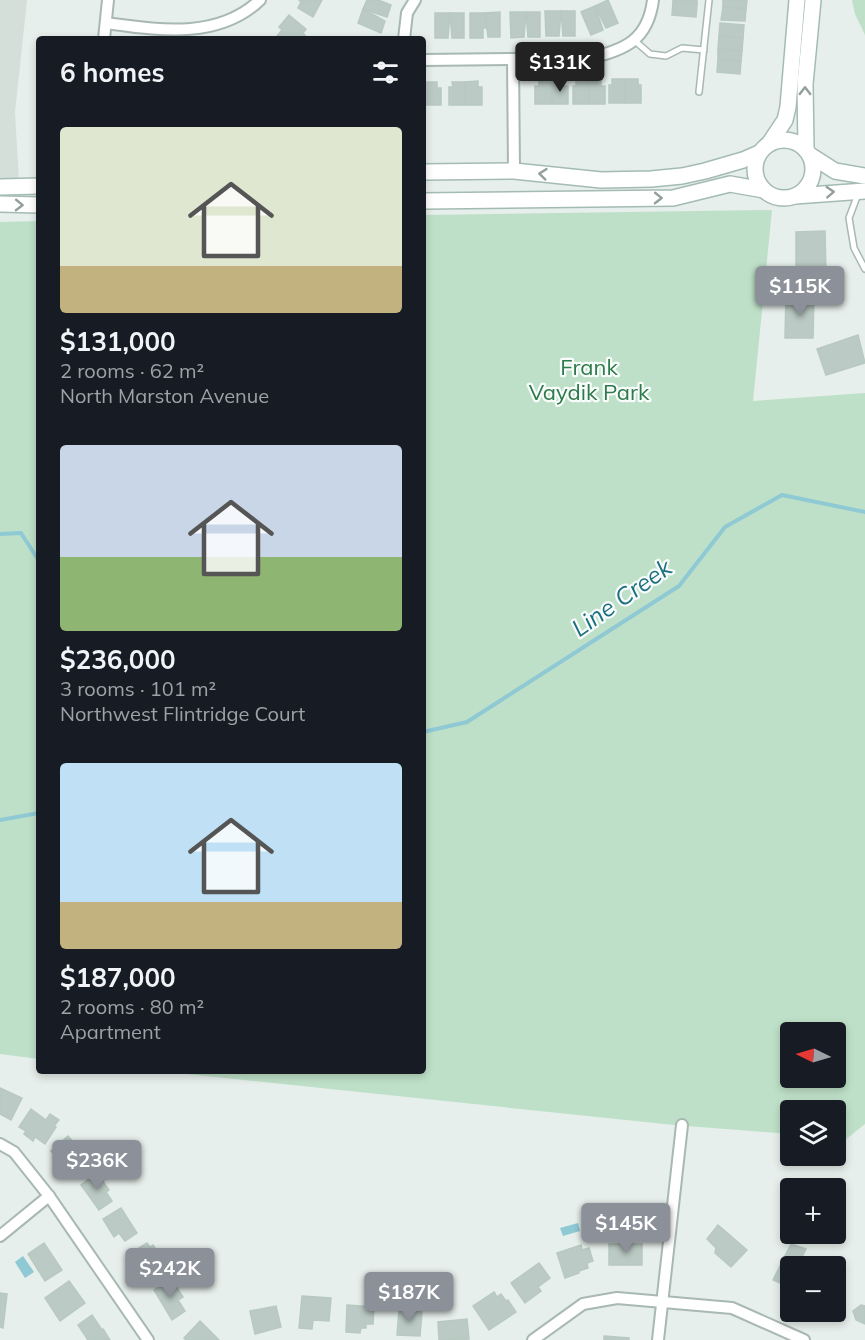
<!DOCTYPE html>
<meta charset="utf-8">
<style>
body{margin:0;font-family:Mulish,sans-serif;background:#242831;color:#f1f3f6;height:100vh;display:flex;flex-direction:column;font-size:22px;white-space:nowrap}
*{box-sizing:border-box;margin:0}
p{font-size:20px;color:#9ea1a6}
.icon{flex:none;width:33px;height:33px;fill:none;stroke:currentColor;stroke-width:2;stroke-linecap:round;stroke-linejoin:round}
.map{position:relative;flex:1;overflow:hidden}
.side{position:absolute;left:36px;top:36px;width:390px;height:1038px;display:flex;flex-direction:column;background:#171b24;border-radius:6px;box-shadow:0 3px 9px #0003}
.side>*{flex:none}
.needle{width:39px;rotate:275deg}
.fabs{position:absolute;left:780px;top:1022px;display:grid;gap:12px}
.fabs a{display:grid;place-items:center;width:66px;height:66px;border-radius:6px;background:#171b24;box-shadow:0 3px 9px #0003;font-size:30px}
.price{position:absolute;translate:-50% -51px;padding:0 14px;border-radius:6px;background:#8c9099;color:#fff;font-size:20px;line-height:39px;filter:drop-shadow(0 2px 3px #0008)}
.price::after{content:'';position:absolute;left:50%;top:36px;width:18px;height:14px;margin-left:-9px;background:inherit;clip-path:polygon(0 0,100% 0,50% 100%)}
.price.selected{background:#222;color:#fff}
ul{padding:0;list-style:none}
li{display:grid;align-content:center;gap:12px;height:318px;padding:0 24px}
li span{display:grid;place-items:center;height:186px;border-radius:6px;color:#555}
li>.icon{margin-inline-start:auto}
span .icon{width:108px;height:108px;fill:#fffc;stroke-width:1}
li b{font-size:26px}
h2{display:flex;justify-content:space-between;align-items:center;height:72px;padding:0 24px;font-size:26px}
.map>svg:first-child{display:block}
</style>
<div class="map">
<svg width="865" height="1340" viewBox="0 0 865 1340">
<rect width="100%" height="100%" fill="#e6efeb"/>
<path fill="#d4dfda" d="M0 0H27L15 112 19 181H0Z"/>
<g fill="#bfe0c8" fill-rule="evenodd">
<path d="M852 0H865V35L855 14Z"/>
<path d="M772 210 753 401 865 393V1124L845 1140 836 1139V1110H790V1134L674 1125 158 1071H423V215ZM790 1032H836V1077H790Z"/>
<path d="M39 221V1059L0 1054V222Z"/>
</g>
<g fill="#8ec9d4">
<path d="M578 1223 580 1231 563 1236 560 1228Z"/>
<path d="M23 1256 34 1272 25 1278 15 1262Z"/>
</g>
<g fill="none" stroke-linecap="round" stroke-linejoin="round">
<g stroke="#8ec9d4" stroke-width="4">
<path d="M0 534 21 533 39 561"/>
<path d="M423 732 467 722 679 586 725 527 782 495 865 512"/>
<path d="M0 820 39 813"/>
</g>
</g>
<g fill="#bbcac4" stroke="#b8c9c2" stroke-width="1.5">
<path d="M322 0 313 17 298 8 301 2 299 0Z"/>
<path d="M367 0H378L391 5 387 17 363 9Z"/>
<path d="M608 0 618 23 606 28 595 6Z"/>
<path d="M673 0H697V4L673 2Z"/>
<path d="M723 0H747L746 9 723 7Z"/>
<path d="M673 2 697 4 696 17 672 15Z"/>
<path d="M595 6 603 30 591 35 581 12Z"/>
<path d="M723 7 746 9 745 21 721 20Z"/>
<path d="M363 9 385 21 381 33 358 23Z"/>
<path d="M545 11H561L559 36H546Z"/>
<path d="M561 11H575V36H563Z"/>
<path d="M500 12V37H488L485 13Z"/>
<path d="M510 12H526L524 37 511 38Z"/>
<path d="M526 12H540V37H528Z"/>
<path d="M435 13H450L448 38H435Z"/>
<path d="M450 13H464V38H452Z"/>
<path d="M470 13H485L486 28H483V38H470Z"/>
<path d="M289 15 306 29 303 33 306 37 304 39 299 37 297 39H281L277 36 282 30 279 27Z"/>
<path d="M720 23 744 25 743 38 719 36Z"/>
<path d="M719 36 743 38 742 51 718 49Z"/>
<path d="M718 49 742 51 741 61 718 59Z"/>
<path d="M718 59 741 61 740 74 717 72Z"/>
<path d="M612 79H625V103H609V85H612Z"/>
<path d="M625 79H638V85H641V103H625Z"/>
<path d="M539 80H552V104H535V86H539Z"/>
<path d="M552 80H564V86H568V104H552Z"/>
<path d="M576 80H589V104H573V86H576Z"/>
<path d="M589 80H601V86H605V104H589Z"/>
<path d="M478 81V87H482V105H465V82Z"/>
<path d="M423 82H424L425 105H423Z"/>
<path d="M424 82H437V88H441V105H425Z"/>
<path d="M452 82H465V105H449V87H453Z"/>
<path d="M825 231 826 275H796V232Z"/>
<path d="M786 295H814L813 338H785Z"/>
<path d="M858 335 865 363 826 375 817 349Z"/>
<path d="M0 1088 22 1098 11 1120 0 1114Z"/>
<path d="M31 1109 46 1120 50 1114 59 1120 54 1126 56 1127 45 1144 35 1137 33 1141 29 1138 24 1134 26 1131 19 1127Z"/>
<path d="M68 1136 91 1163 78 1175 67 1164 65 1166 51 1151Z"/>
<path d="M97 1173 109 1190 106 1192 112 1201 99 1210 81 1185Z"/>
<path d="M121 1208 137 1233 125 1241 119 1233 114 1237 103 1219Z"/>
<path d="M718 1225 747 1250 731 1267 715 1253 716 1248 707 1239Z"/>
<path d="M44 1243 62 1270 45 1281 28 1254Z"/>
<path d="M147 1243 150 1247 153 1245 167 1267 146 1281 137 1269 140 1267 134 1258 138 1256 134 1251Z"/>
<rect x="609" y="1244" width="33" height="21"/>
<path d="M791 1244 806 1249 798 1265 801 1266H790V1292L787 1291 789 1287 773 1280Z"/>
<path d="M581 1245 582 1250 589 1248 593 1261 587 1263 588 1268 579 1271V1273L565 1278 557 1253Z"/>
<path d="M539 1263 550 1278 538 1287 541 1291 525 1303 511 1283Z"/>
<path d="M171 1279 183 1297 178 1300 185 1311 172 1320 154 1290Z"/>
<path d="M69 1281 85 1303 60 1321 45 1298Z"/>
<path d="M494 1292 497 1297 501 1294 506 1301 508 1300 516 1312 489 1330 473 1306Z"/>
<path d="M0 1293 7 1294 3 1328 0 1327Z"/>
<path d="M302 1296 331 1298 329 1321 313 1320 312 1329 299 1328Z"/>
<path d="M347 1305 374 1307 373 1324H366V1328H361L360 1333 346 1332Z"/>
<path d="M861 1305 865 1306V1324L856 1320 853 1311Z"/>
<path d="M276 1306 281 1327 255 1334 250 1311Z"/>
<path d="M399 1310 422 1312 420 1336 397 1335Z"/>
<path d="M92 1315 102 1330 103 1329 110 1340H88L78 1325Z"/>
<path d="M467 1319 469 1339 439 1340 438 1322Z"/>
<path d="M200 1321 219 1340H186L184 1338Z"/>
<path d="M604 1336 629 1338V1340H604Z"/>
</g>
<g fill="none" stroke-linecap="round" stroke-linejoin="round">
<defs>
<g id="lane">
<path d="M635 41 650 54 666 56 682 48 704 50"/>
<path d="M699 92 709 0"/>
<path d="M858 194 849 218 854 248 865 269"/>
</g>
<g id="street">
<path d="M106 23C159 30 218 40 260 0"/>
<path d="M104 39 108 0"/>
<path d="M404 39 407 13 415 0"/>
<path d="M513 59 514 171"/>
<path d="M423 60 590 58C625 50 648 40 653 0"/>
<path d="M0 1144 14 1152 49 1196 148 1340"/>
<path d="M0 1236 49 1196"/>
<path d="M533 1340 583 1304 617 1298 732 1308 804 1340"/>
<path d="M658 1340 682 1125"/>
</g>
<g id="secondary">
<circle cx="784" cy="169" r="29"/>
<path d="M769 144 785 120 788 107 797 0"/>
<path d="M806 150 805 84 813 0"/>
<path d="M810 155 835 171 865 176"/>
<path d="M423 172 514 171 601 180 651 179 682 176 705 171 743 160 759 153"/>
<path d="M0 187 39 186"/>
<path d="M795 196 865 191"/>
<path d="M423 201 673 198 730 184 764 190"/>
<path d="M0 204 39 205"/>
</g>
</defs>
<use href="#lane" stroke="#a8b8b2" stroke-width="8"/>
<use href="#street" stroke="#a8b8b2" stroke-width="14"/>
<use href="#secondary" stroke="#a4bbb3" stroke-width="18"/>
<use href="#lane" stroke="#fff" stroke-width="5"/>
<use href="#street" stroke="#fff" stroke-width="10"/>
<use href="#secondary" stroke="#fff" stroke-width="15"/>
</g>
<defs><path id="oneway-chevron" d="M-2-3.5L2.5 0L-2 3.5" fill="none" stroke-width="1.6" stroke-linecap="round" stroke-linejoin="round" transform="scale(1.5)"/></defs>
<g stroke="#92a09c">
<use href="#oneway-chevron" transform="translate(805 91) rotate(-90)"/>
<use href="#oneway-chevron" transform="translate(543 174) rotate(-174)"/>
<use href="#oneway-chevron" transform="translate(830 192) rotate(-3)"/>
<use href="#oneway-chevron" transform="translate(658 198) rotate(1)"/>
<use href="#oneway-chevron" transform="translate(19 205) rotate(1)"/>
</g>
<g text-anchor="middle" stroke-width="4.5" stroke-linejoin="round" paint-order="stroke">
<g font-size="22" fill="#2d7a4b" stroke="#f7fbf9">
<text x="589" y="375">Frank<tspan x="589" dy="25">Vaydik Park</tspan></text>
</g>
<g font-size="24" font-style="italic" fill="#1c6f80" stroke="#f7fbf9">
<text transform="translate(622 598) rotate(-35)" y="8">Line Creek</text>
</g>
</g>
</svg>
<div class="fabs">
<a><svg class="needle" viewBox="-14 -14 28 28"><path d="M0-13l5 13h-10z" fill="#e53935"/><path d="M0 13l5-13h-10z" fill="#9ea1a6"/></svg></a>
<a><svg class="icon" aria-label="layers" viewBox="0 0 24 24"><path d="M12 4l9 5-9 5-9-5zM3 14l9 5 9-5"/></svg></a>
<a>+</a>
<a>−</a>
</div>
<b class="price selected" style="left:560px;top:93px">$131K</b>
<b class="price" style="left:800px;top:317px">$115K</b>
<b class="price" style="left:97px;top:1191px">$236K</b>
<b class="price" style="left:626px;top:1254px">$145K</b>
<b class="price" style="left:170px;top:1299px">$242K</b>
<b class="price" style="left:409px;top:1323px">$187K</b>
<section class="side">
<h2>6 homes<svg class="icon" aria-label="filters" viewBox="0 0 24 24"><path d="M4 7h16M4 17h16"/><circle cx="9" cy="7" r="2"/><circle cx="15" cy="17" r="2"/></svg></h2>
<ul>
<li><span style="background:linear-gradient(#dfe7d0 75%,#c2b280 0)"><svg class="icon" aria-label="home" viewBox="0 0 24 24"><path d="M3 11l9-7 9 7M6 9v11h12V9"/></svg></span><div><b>$131,000</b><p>2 rooms · 62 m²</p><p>North Marston Avenue</p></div></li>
<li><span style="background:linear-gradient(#c9d6e8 60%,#8fb573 0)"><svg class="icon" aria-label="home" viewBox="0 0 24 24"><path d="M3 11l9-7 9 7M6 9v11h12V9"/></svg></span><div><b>$236,000</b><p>3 rooms · 101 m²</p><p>Northwest Flintridge Court</p></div></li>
<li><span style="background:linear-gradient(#bfe0f5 75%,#c2b280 0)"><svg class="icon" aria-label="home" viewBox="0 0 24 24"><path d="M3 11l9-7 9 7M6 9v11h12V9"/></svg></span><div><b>$187,000</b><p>2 rooms · 80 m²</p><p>Apartment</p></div></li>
</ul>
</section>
</div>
